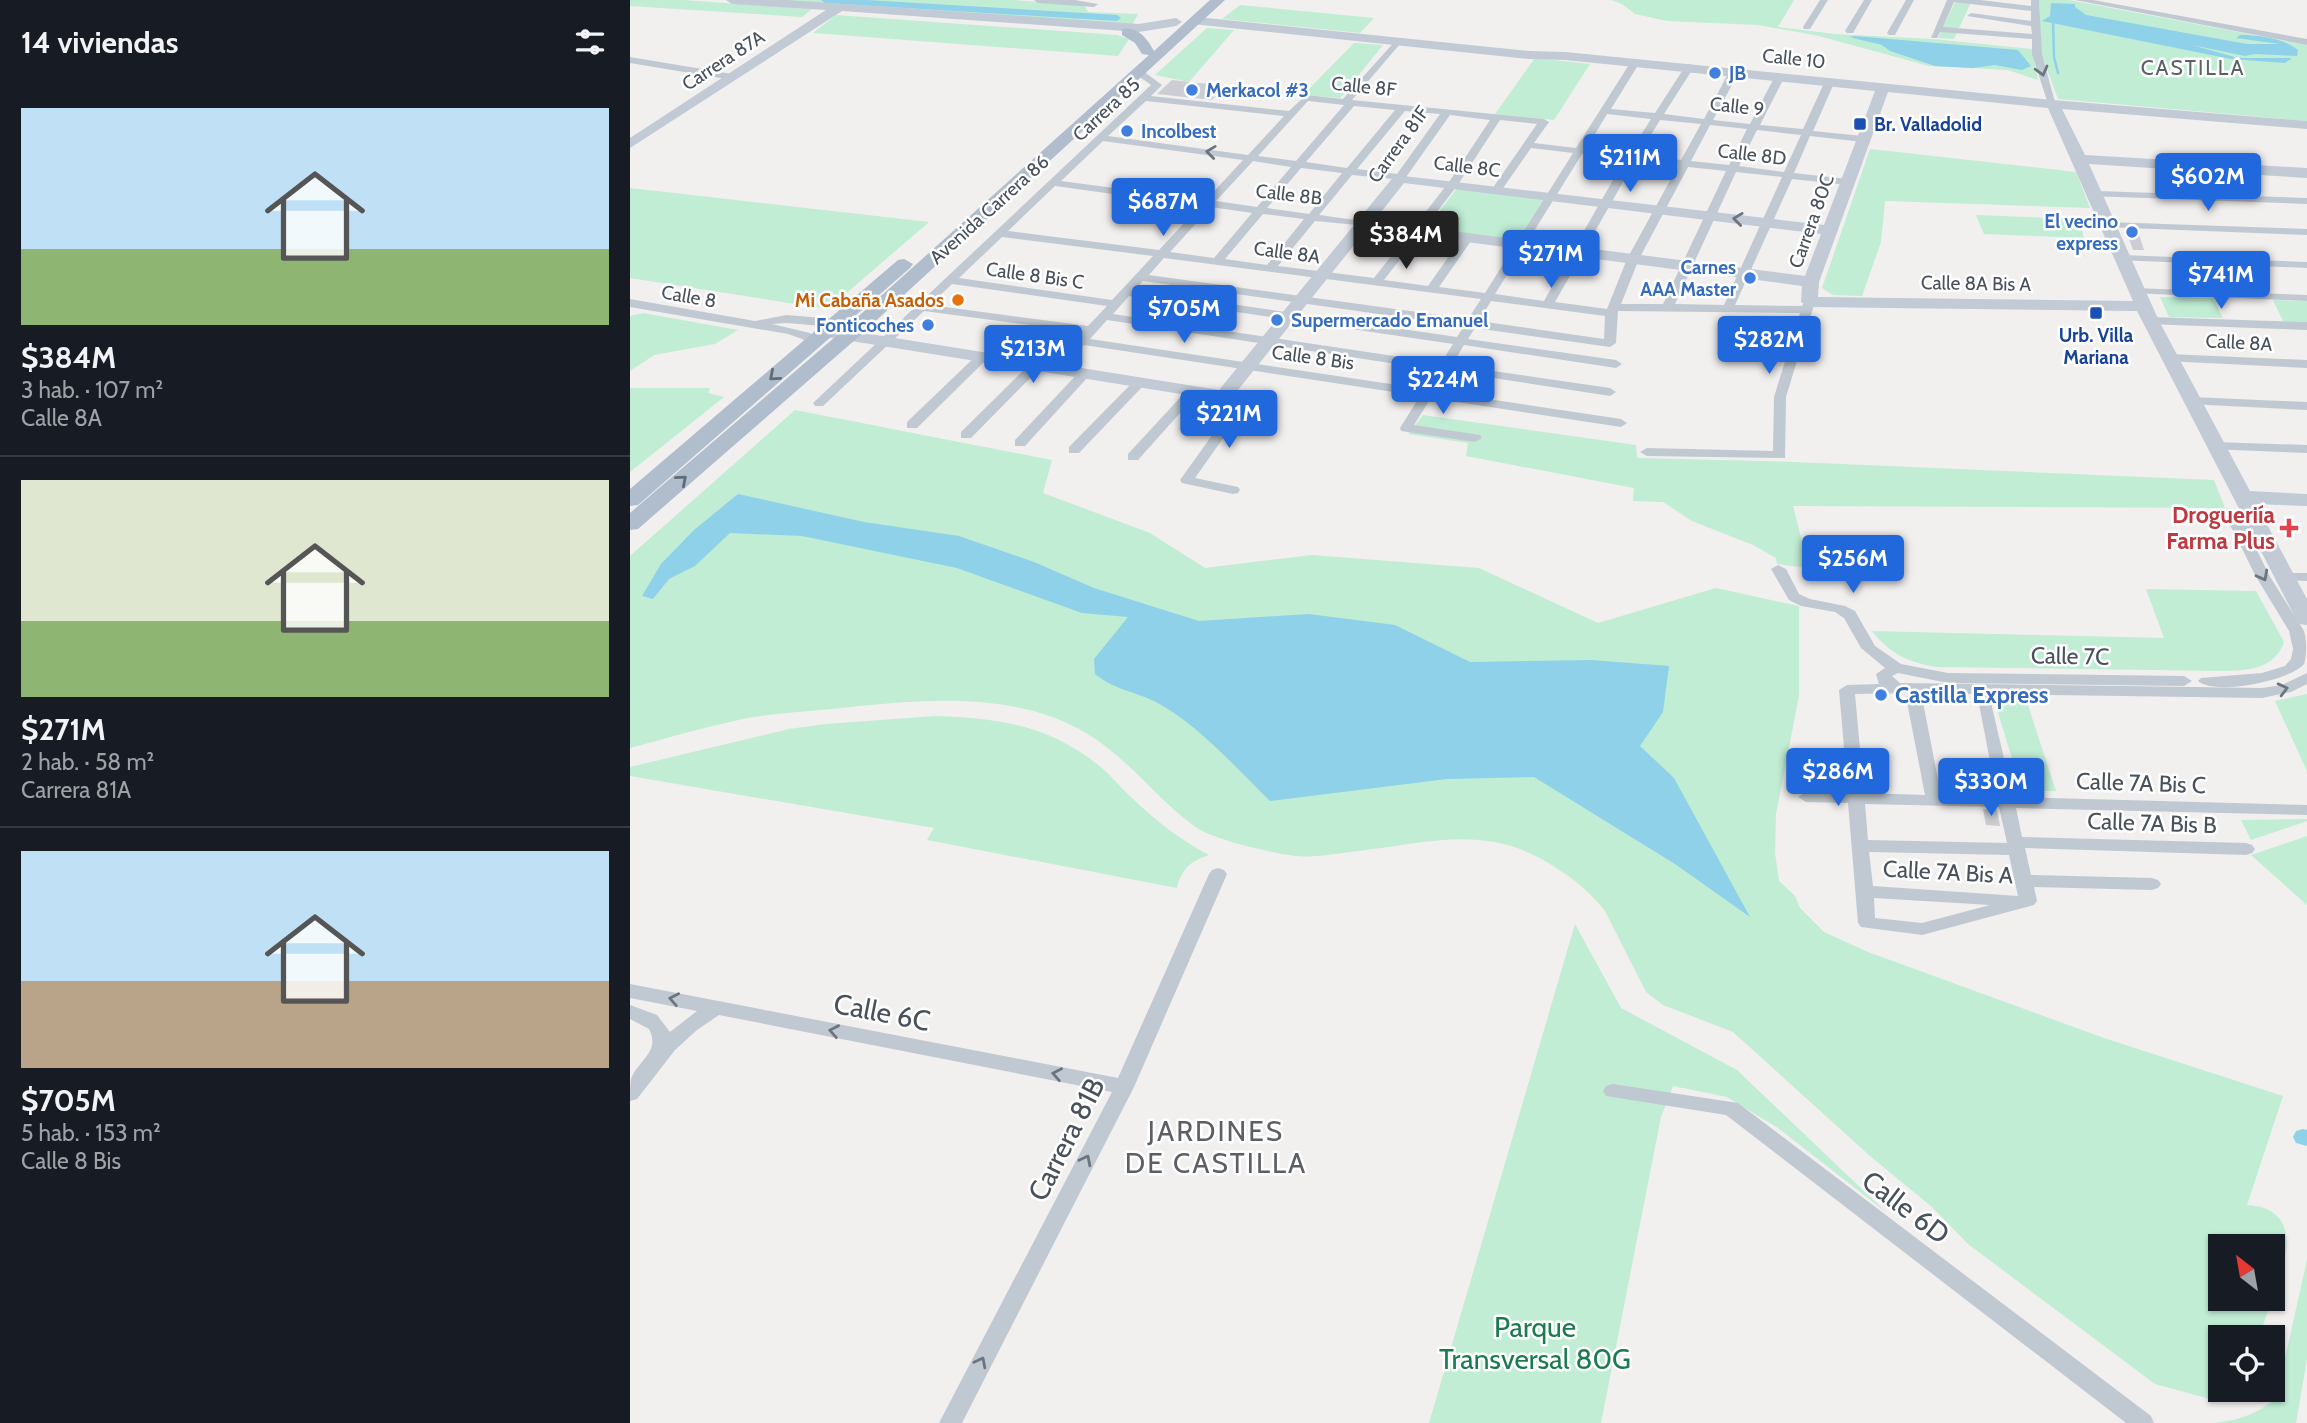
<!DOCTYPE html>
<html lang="es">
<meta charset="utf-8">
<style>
body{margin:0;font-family:Cabin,sans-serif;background:#20242c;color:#f1f3f6;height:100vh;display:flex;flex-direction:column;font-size:26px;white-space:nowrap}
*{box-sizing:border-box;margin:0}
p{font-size:23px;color:#9ea1a6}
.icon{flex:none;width:38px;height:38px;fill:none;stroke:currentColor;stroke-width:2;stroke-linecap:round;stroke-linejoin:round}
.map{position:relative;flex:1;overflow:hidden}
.panel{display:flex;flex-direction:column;background:#171b24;width:630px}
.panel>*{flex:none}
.needle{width:46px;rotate:329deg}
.fabs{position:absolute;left:1578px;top:1234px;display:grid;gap:14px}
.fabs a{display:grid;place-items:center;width:77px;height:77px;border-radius:0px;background:#171b24;box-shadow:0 2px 5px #0004;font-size:35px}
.price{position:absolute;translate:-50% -60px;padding:0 16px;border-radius:7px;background:#2068db;color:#fff;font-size:23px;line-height:46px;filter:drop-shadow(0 2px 4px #0008)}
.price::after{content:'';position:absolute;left:50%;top:42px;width:21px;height:16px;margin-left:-10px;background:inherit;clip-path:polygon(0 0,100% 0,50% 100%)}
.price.on{background:#222;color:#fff}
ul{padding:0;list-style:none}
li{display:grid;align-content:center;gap:14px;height:371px;padding:0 21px}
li+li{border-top:2px solid #363941}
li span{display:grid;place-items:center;height:217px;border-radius:0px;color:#555}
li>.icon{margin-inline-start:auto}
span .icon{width:126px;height:126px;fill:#fffc;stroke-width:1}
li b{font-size:30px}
h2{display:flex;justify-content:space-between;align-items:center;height:84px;padding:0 21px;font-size:30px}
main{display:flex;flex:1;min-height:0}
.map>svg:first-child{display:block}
</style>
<main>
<section class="panel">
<h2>14 viviendas<svg class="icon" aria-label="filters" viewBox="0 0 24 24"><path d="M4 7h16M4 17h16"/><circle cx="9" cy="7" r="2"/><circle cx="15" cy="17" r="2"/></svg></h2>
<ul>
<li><span style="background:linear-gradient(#bfe0f5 65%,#8fb573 0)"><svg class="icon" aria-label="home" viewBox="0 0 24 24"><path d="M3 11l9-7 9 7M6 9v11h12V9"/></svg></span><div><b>$384M</b><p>3 hab. · 107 m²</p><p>Calle 8A</p></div></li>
<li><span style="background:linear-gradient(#dfe7d0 65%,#8fb573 0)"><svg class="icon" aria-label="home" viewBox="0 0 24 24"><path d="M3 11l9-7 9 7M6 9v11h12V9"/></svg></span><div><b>$271M</b><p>2 hab. · 58 m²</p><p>Carrera 81A</p></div></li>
<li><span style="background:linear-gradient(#bfe0f5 60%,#b9a48a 0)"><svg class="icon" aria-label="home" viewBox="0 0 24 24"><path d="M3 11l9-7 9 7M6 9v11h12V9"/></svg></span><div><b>$705M</b><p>5 hab. · 153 m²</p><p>Calle 8 Bis</p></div></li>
</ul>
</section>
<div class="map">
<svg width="1677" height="1423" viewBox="0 0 1677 1423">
<rect width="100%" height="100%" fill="#f2efef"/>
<g fill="#c0edd4">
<path d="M0 0H53L182 9 172 17 0 6Z"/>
<path d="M135 0H384L454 5 458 12 508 14 502 25Z"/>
<path d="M981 0H1164L1148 27 1205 34 1302 39 1402 49 1408 80 1378 70 1299 66 1189 36 1128 25 1037 21 1005 14 992 4Z"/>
<path d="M1326 0H1342L1324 39 1308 38Z"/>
<path d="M1409 0H1439L1677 45V121L1428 99 1411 53Z"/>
<path d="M610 5 744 18 730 33 592 19Z"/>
<path d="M206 15 487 35 499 39 488 56 183 33Z"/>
<path d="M577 28 604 30 559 82 525 75Z"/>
<path d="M724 43 753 45 710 98 673 95Z"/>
<path d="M905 58 960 64 924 120 865 114Z"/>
<path d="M1240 149 1446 172 1460 208 1255 201 1251 242 1232 296 1203 295 1192 288Z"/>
<path d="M828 187 917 198 888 241 796 229Z"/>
<path d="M0 188 299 222 198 309 0 278Z"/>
<path d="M1346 215 1449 219 1454 238 1354 234Z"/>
<path d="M1530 297 1583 298 1593 318 1539 317Z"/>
<path d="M1643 300 1677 301V322L1653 321Z"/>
<path d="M13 313 108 330 85 344 24 355 0 371V316Z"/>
<path d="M0 388H80L78 393 94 397 0 472Z"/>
<path d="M165 410 422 460 413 493 520 533 575 568 682 555 849 568 968 623 1086 588 1169 606V696L1146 814 1145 853 1149 881 1165 896 1170 908 1194 932 1238 952 1474 1038 1653 1096 1617 1205C1622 1206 1629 1206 1634 1208 1672 1223 1653 1268 1643 1295V1246H1591V1298L1642 1299 1629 1337H1591V1390H1596L1580 1399 1525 1384 1338 1244 1302 1207 1240 1156 1103 1032 1033 1005 1016 992 975 911C961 893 946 881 928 869 860 823 805 842 729 851 709 853 686 858 666 856 642 853 583 840 564 826 526 798 497 757 456 733 382 689 285 700 202 709 173 712 142 713 113 719 75 727 37 738 0 748V556Z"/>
<path d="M793 415 1006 445 1007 458 1165 462 1584 480 1595 508 1163 506 1179 568 1147 564 1146 558 1123 545 1062 521 1033 502 1003 501 1004 488 836 456 838 443 778 434Z"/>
<path d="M1516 589 1626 591 1654 642C1645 668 1621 670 1596 671L1306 667C1278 662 1260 654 1242 631L1534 638Z"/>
<path d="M1362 693H1394L1426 791H1392Z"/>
<path d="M1677 694V771L1645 701Z"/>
<path d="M306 716C368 718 417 725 467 764 480 774 490 787 502 798 525 820 550 840 579 855 560 861 551 870 547 888L297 840 304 828 0 776V767L159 729 196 724Z"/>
<path d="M1677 819V821L1621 840 1611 820Z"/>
<path d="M1677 836V905L1621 855Z"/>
<path d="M945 924 991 1008 1107 1070 1256 1212 1148 1128 1097 1097 1043 1086 1031 1117 971 1423H799Z"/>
<path d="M1677 1260V1359L1666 1423H1584C1609 1420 1626 1415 1646 1398Z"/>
</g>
<g fill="#8ed1e9">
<path d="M1421 3 1445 4V7L1456 15 1617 44H1650L1606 38 1610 35C1629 35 1653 38 1668 50L1667 56 1624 54 1615 56 1562 45 1608 58H1662L1655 63 1601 59 1412 21 1420 16Z"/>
<path d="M1225 36 1388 50 1401 66 1392 70 1365 65 1343 68 1305 66 1260 51 1252 45 1219 37Z"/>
<path d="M108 494 234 522 329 536 404 562 464 588 569 621 679 614 765 625 840 662 961 660 1039 666 1033 712 1010 746 1044 778 1120 917 1045 864 904 777 817 779 640 801C606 768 566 722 524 701 503 691 483 689 465 674L464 659 498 617 452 613 327 568 172 536 100 533 65 566 39 579 23 599 12 596 31 564 64 530Z"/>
</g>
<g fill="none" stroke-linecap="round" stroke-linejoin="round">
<path stroke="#8ed1e9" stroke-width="2.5" d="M1423 20 1424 57 1428 73"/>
<g fill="#8ed1e9" fill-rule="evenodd">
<path d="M191 0H237L487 15 491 18 487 21 195 3Z"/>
<path d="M1673 1129 1677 1130V1146L1666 1143 1663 1137 1666 1131Z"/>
</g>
</g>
<g fill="#ccced4">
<path d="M542 80 559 82 597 86 582 100 527 94Z"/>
<path d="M1496 231H1508L1514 250H1503Z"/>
<path d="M1353 809 1367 810 1370 826 1356 825Z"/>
</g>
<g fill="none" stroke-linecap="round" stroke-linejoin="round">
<g fill="#c0c9d1" fill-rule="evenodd">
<path d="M404 0H445L468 4 464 7 408 3Z"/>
<path d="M1190 0H1198L1180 29H1174L1173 27Z"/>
<path d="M1234 0H1242L1223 33H1217L1215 31Z"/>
<path d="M1276 0H1284L1265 35H1259L1257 33Z"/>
<path d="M1317 0H1350L1401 6V0H1409L1412 54 1426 106 1418 104 1402 54V39L1310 32 1307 38H1301ZM1324 2 1401 11V21L1341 13 1337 16 1401 26 1402 34 1313 27Z"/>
<path d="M1445 0H1463L1677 39V45Z"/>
<path d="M767 39 770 40V44L722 100 914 119 919 122 904 143 946 148 1002 60 1010 62 981 109 1025 113 1056 65 1059 64 1064 67 1034 114 1074 119 1099 72 1104 69 1109 72 1083 120 1120 124 1145 76 1150 73 1155 76 1130 125 1173 129 1195 81 1203 79 1205 81 1183 131 1233 136 1238 139 1233 142 1180 136 1164 173 1218 179 1223 182 1218 185 1162 179 1105 305 1172 306 1175 300 1179 298 1185 302 1156 397 1155 458 1017 456 1010 452 1017 448 1143 451 1144 397 1170 313 988 311 986 343 980 347 845 328 838 339 986 360 992 364 986 368 834 345 822 365 980 388 986 392 980 396 818 371 805 391 991 419 997 423 991 427 801 398 784 425 850 435 852 438 845 442 771 431 770 428 790 396 454 345 429 372 425 373 419 369 452 332 294 311 193 406H185L183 403 521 85 507 75V71H513L532 85 521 96 659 111 676 95 713 99ZM516 101 654 116 618 155 478 136ZM678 101 714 105 666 161 628 156ZM724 106 765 110 717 168 676 162ZM775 111 810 114 767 174 727 169ZM977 114 1021 119 999 154 956 149ZM820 115 860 120 819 182 744 278 648 266 685 221 737 226V222L733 221 689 215 722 175 774 180ZM870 120 907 124 862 189 863 191H871L901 148 943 153 855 293 809 287 843 238 837 235 833 236 798 286 754 280 827 186ZM1030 120 1071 124 1051 160 1009 155ZM1080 125 1117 129 1099 165 1061 161ZM1127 130 1171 135 1154 172 1109 166ZM473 141 613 160 576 200 431 181ZM952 154 995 159 914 301 865 294ZM623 161 661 167 627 207 586 201ZM1005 161 1048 166 997 259 977 309 925 302ZM1058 167 1096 171 1033 304H991L1009 259ZM671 168 712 173 679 214 637 208ZM1106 172 1152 177 1094 305 1045 304ZM425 186 570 206 529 250 378 231ZM581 207 622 213 584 258 540 252ZM633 214 674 219 637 265 595 259ZM372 237 523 256 482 300 329 278ZM534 258 851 299 838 319 519 275ZM513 281 834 326 827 337 505 290ZM322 284 477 306 458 326 300 305ZM499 296 823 344 811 363 483 314ZM861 301 975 316 974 339 849 321ZM477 320 806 370 794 389 460 339Z"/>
<path d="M0 57 102 74 107 77 102 80 0 63Z"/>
<path d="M1465 191 1677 198V204L1461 196V192Z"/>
<path d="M1477 222 1677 229V235L1473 227V223Z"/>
<path d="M1491 255 1677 262V268L1487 260V256Z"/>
<path d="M1506 288 1677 295V301L1502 293V289Z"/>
<path d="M0 299 125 321 156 315 205 319 211 323 205 327 156 323 142 324 180 333 189 343 183 347 172 339 158 334 0 307Z"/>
<path d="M1520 317 1677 322V330L1516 324 1514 321Z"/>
<path d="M352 353 358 357 356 360 287 428H277V422L348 354Z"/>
<path d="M1539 354 1677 360V368L1535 361 1533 358Z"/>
<path d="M405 362 409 363V369L341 438H331V432L401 363Z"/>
<path d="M454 370 460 374 458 377 395 446H385V440L450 371Z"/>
<path d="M509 379 515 383 513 386 449 453H439V447L505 380Z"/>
<path d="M563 387 569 391 567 394 508 460H498V454L559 388Z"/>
<path d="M594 392 618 397 620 400 565 478 608 487 610 490 608 493 603 494 552 483 550 480 606 402 590 399V393Z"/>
<path d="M1562 397 1677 402V410L1558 404 1556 401Z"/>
<path d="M1585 442 1677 445V453L1580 449V443Z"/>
<path d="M1598 508 1603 509 1614 526 1628 522 1635 526 1619 534 1639 575 1674 631C1677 641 1677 655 1674 664 1660 681 1584 696 1568 681L1571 678 1632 673 1655 666 1661 659 1663 649 1659 631 1625 575 1604 532 1591 512Z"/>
<path d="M1148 565 1156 569 1169 594 1180 599 1215 606 1225 611 1245 646 1271 664 1318 673 1554 676 1562 681 1554 686 1318 683 1268 673 1262 676 1270 683 1632 688 1652 685 1677 673V684L1661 692 1632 698 1359 694 1383 797 1677 805V815L1386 808 1392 837 1616 843 1622 845 1625 849 1622 853 1616 855 1395 848 1401 875 1522 878 1528 880 1531 884 1528 888 1522 890 1404 887 1407 901 1404 905 1292 935 1231 927 1228 923 1218 803 1176 802 1168 797 1176 792 1218 793 1209 690 1217 685 1249 684 1246 674 1255 668 1231 648 1214 618 1205 612 1171 606 1159 600 1141 569ZM1281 693 1276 697 1295 795 1234 793 1225 694ZM1287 693 1347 694 1367 797 1311 795 1292 697ZM1235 804 1369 807 1377 843 1238 840ZM1239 852 1379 855 1388 896 1243 886ZM1244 898 1360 905 1292 923 1245 918Z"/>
<path d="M1655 573H1677V581L1650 580 1648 577Z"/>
<path d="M588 868 594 870 597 874 504 1087 332 1423H309L482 1092 89 1015 67 1030 45 1050 7 1099 0 1101C0 1095 0 1085 1 1079 8 1060 31 1052 19 1029L0 1019V1005L27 1015 40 1032 67 1011 0 998V984L488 1078 579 874 582 870Z"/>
<path d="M983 1084 1108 1103 1521 1416 1524 1423H1496L1096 1115 976 1096 973 1091 976 1086Z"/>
</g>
<g fill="#c1cad5" fill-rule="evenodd">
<path d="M96 0H157L509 24 546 18 552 22 546 26 509 32 212 11 0 148V138L196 10 102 4Z"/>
<path d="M567 17 899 51 935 52 1423 100 1677 121V129L1432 109 1455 155 1677 168V178L1459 164 1529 321 1620 491 1677 494V506L1626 504 1677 599V625L1669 624 1666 619 1507 311 1179 307 1171 302 1172 286 737 229 600 400 594 401 190 336 187 332 196 327 589 390 765 175 1194 225 1245 91 935 60 899 59 562 24 561 21ZM1258 92 1418 108 1503 301 1188 297 1189 282ZM774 183 1191 234 1175 276 744 221Z"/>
</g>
<g fill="#b0bdcd" fill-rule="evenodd">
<path d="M580 0H595L226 339 8 529 0 530V513L212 331 519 55 512 54 505 43 492 35V29C507 26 517 38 524 51Z"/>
<path d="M274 259 283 264 280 268 8 505 0 506V489L268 260Z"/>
</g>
</g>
<defs><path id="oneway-chevron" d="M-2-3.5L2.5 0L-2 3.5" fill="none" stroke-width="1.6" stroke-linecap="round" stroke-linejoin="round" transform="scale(1.75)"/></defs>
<g stroke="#6c757f">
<use href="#oneway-chevron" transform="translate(1412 71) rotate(75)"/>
<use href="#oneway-chevron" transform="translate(581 152) rotate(-173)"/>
<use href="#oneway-chevron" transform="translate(1633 576) rotate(62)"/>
<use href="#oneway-chevron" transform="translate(1653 689) rotate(-14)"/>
<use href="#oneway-chevron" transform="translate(44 999) rotate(-169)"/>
<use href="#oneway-chevron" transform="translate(204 1031) rotate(-169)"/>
<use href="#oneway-chevron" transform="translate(427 1074) rotate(-169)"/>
<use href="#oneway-chevron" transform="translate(456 1160) rotate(-63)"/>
<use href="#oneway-chevron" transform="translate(351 1362) rotate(-63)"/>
</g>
<use stroke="#6c7580" href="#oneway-chevron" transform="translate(1108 219) rotate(-173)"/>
<g stroke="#626c78">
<use href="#oneway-chevron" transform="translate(144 376) rotate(139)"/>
<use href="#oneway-chevron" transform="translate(52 480) rotate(-41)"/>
</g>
<g fill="#3f7fe0" stroke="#fff" stroke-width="2.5">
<circle cx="1085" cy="73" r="7"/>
<circle cx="562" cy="90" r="7"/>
<circle cx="497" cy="131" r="7"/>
<circle cx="1502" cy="232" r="7"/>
<circle cx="1120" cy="278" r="7"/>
<circle cx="647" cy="320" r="7"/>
<circle cx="298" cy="325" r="7"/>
<circle cx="1251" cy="695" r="7"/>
</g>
<g fill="#1a4fb4" stroke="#fff" stroke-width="2.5">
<rect x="1223" y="117" width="14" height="14" rx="3.5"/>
<rect x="1459" y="306" width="14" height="14" rx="3.5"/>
</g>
<circle fill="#e8710a" stroke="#fff" stroke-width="2.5" cx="328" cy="300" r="7"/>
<path fill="#e0444e" stroke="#fff" stroke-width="2.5" d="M1655.5 517.5h7v7h7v7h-7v7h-7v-7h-7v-7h7z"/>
<g text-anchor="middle" stroke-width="5" stroke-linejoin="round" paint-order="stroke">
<g font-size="19" fill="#48515c" stroke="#fff">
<text transform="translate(1164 58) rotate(6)" y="7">Calle 10</text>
<text transform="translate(93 60) rotate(-33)" y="7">Carrera 87A</text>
<text transform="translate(734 86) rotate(6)" y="7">Calle 8F</text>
<text transform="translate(1107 106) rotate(6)" y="7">Calle 9</text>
<text transform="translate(476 109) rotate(-43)" y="7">Carrera 85</text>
<text transform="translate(768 144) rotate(-54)" y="7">Carrera 81F</text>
<text transform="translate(1122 154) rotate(7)" y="7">Calle 8D</text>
<text transform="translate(837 166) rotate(7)" y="7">Calle 8C</text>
<text transform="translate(659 194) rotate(7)" y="7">Calle 8B</text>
<text transform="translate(359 209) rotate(-42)" y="7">Avenida Carrera 86</text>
<text transform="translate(1181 221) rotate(-70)" y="7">Carrera 80C</text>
<text transform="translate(657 252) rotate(8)" y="7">Calle 8A</text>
<text transform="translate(405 275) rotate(8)" y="7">Calle 8 Bis C</text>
<text transform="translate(1346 283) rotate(1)" y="7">Calle 8A Bis A</text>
<text transform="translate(59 296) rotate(10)" y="7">Calle 8</text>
<text transform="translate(1609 342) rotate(3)" y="7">Calle 8A</text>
<text transform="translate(683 357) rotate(8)" y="7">Calle 8 Bis</text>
</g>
<g font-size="19" font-weight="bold" fill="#366cbe" stroke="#fff" text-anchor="start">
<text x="1099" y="80">JB</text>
<text x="576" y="97">Merkacol #3</text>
<text x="511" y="138">Incolbest</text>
<text x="1488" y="228" text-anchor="end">El vecino<tspan x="1488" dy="22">express</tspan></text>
<text x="1106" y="274" text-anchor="end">Carnes<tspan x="1106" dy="22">AAA Master</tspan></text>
<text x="661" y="327">Supermercado Emanuel</text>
<text x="284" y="332" text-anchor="end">Fonticoches</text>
</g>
<g font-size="19" font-weight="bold" fill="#164399" stroke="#fff" text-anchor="start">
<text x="1244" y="131">Br. Valladolid</text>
<text x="1466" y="342" text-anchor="middle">Urb. Villa<tspan x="1466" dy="22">Mariana</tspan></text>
</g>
<g font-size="19" font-weight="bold" fill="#c56008" stroke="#fff" text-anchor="end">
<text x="314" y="307">Mi Cabaña Asados</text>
</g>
<g font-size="21" letter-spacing="2" fill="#5c5f64" stroke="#fff">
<text x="1563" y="75">CASTILLA</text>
</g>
<g font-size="23" font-weight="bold" fill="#be3a42" stroke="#fff" text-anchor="end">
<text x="1645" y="523">Drogueriía<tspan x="1645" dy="26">Farma Plus</tspan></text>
</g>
<g font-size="23" fill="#48515c" stroke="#fff">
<text transform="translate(1440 656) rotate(1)" y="8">Calle 7C</text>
<text transform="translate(1511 783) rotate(2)" y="8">Calle 7A Bis C</text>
<text transform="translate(1522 823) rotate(2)" y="8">Calle 7A Bis B</text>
<text transform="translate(1318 872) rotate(3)" y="8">Calle 7A Bis A</text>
</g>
<g font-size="23" font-weight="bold" fill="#366cbe" stroke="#fff" text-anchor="start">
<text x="1265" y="703">Castilla Express</text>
</g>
<g font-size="28" fill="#48515c" stroke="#fff">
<text transform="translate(252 1012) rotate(11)" y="10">Calle 6C</text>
<text transform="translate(436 1139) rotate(-63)" y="10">Carrera 81B</text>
<text transform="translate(1276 1207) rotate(37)" y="10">Calle 6D</text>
</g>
<g font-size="28" letter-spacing="2" fill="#5c5f64" stroke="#fff">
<text x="586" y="1141">JARDINES<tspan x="586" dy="32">DE CASTILLA</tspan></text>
</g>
<g font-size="28" fill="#1b7b50" stroke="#fff">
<text x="905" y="1337">Parque<tspan x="905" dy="32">Transversal 80G</tspan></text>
</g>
</g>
</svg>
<div class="fabs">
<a><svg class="needle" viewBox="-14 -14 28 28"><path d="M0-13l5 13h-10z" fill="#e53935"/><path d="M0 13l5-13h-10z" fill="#9ea1a6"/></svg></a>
<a><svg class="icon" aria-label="locate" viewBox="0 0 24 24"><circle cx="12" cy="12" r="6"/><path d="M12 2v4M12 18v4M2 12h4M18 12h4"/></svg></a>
</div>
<b class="price" style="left:1000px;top:194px">$211M</b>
<b class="price" style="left:1578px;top:213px">$602M</b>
<b class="price" style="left:533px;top:238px">$687M</b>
<b class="price on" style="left:776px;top:271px">$384M</b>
<b class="price" style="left:921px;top:290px">$271M</b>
<b class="price" style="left:1591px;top:311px">$741M</b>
<b class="price" style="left:554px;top:345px">$705M</b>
<b class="price" style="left:1139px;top:376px">$282M</b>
<b class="price" style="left:403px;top:385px">$213M</b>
<b class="price" style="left:813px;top:416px">$224M</b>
<b class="price" style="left:599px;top:450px">$221M</b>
<b class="price" style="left:1223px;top:595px">$256M</b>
<b class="price" style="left:1208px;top:808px">$286M</b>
<b class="price" style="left:1361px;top:818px">$330M</b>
</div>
</main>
